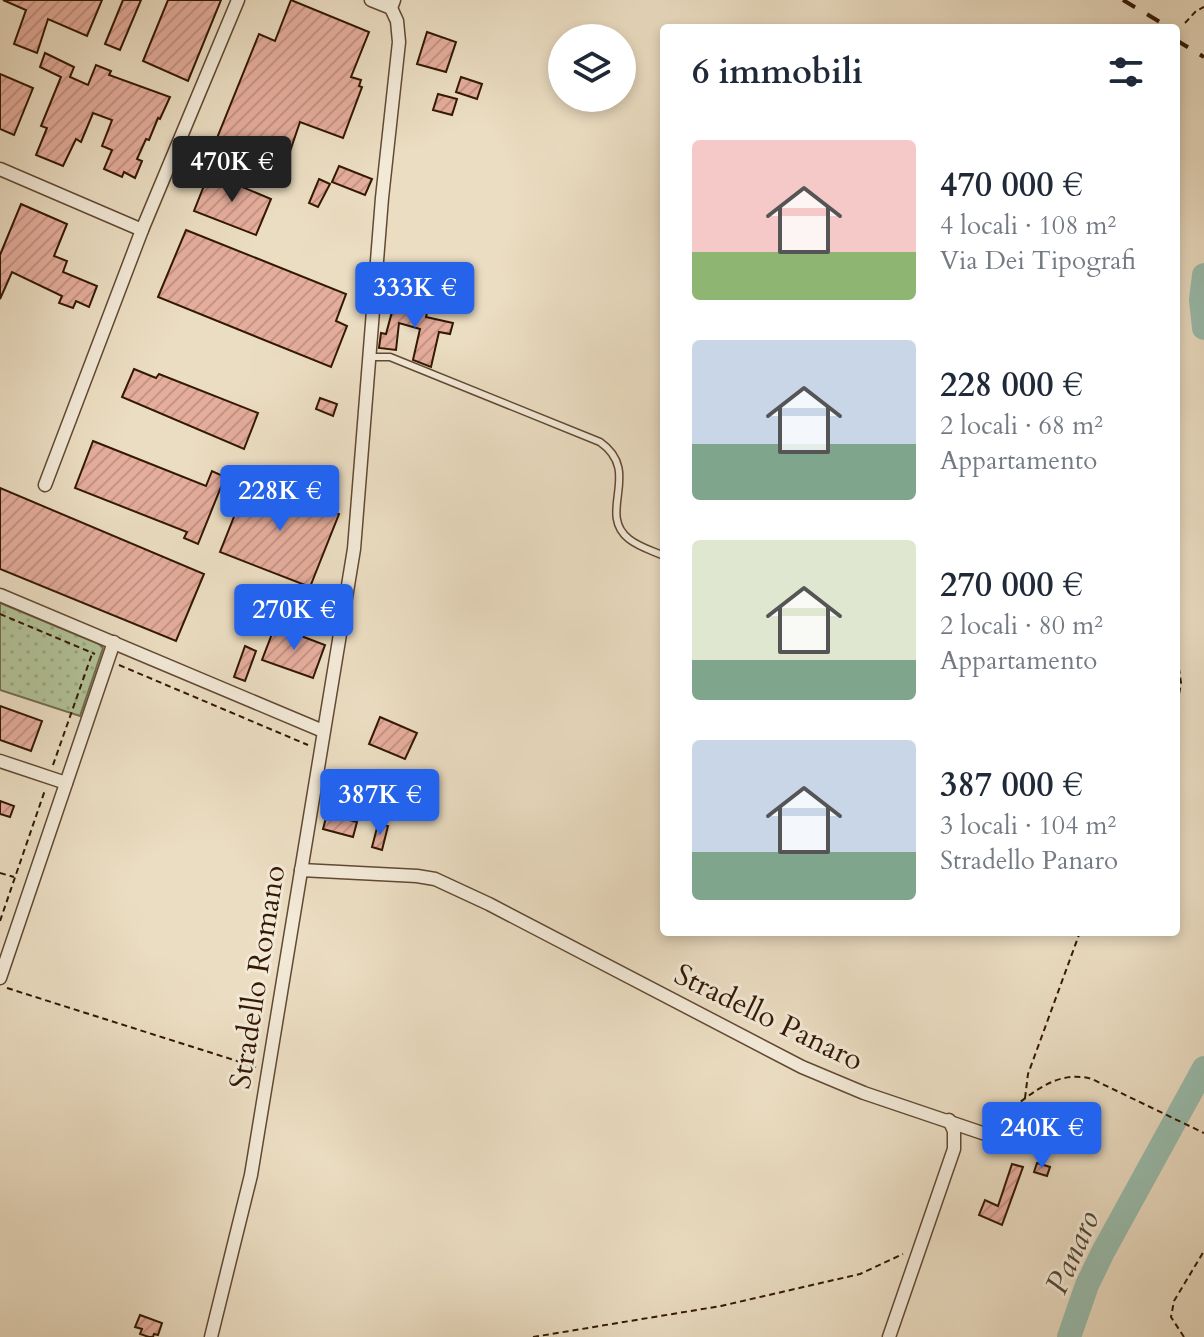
<!DOCTYPE html>
<html lang="it">
<meta charset="utf-8">
<style>
body{margin:0;font-family:Cardo,serif;background:#f6f6f7;color:#1f2937;height:100vh;display:flex;flex-direction:column;font-size:30px;white-space:nowrap}
*{box-sizing:border-box;margin:0}
p{font-size:26px;color:#747a83}
.icon{flex:none;width:44px;height:44px;fill:none;stroke:currentColor;stroke-width:2;stroke-linecap:round;stroke-linejoin:round}
.map{position:relative;flex:1;overflow:hidden}
.details{position:absolute;left:660px;top:24px;width:520px;height:912px;display:flex;flex-direction:column;background:#fff;border-radius:8px;box-shadow:0 4px 12px #0003}
.details>*{flex:none}
.buttons{position:absolute;left:548px;top:24px;display:grid;gap:16px}
.buttons a{display:grid;place-items:center;width:88px;height:88px;border-radius:50%;background:#fff;box-shadow:0 4px 12px #0003;font-size:40px}
.price{position:absolute;translate:-50% -68px;padding:0 18px;border-radius:8px;background:#2563eb;color:#fff;font-size:26px;line-height:52px;filter:drop-shadow(0 2px 4px #0008)}
.price::after{content:'';position:absolute;left:50%;top:48px;width:24px;height:18px;margin-left:-12px;background:inherit;clip-path:polygon(0 0,100% 0,50% 100%)}
.price.selected{background:#222;color:#fff}
ul{padding:0;list-style:none}
li{display:flex;align-items:center;gap:24px;height:200px;padding:0 32px}
li span{display:grid;place-items:center;flex:none;width:224px;height:160px;border-radius:8px;color:#555}
li>.icon{margin-inline-start:auto}
span .icon{width:96px;height:96px;fill:#fffc;stroke-width:1}
li b{font-size:34px}
h2{display:flex;justify-content:space-between;align-items:center;height:96px;padding:0 32px;font-size:34px}
.map>svg:first-child{display:block}
</style>
<div class="map">
<svg width="1204" height="1337" viewBox="0 0 1204 1337">
<defs>
<pattern id="park-dots" width="8" height="8" patternUnits="userSpaceOnUse" patternTransform="scale(2)"><rect width="8" height="8" fill="#b2c298"/><path d="M2 2h.1M6 6h.1" fill="none" stroke="#9aa681" stroke-width="1.8" stroke-linecap="round"/></pattern>
<pattern id="building-hatch" width="6" height="6" patternUnits="userSpaceOnUse" patternTransform="scale(2)"><rect width="6" height="6" fill="#e5ad9c"/><path d="M-1 1l2-2M0 6l6-6M5 7l2-2" fill="none" stroke="#c59485"/></pattern>
</defs>
<rect width="100%" height="100%" fill="#ebddc2"/>
<filter id="stains"><feTurbulence type="fractalNoise" baseFrequency=".0025" numOctaves="4"/><feColorMatrix values="0 0 0 0 .2 0 0 0 0 .09 0 0 0 0 .02 0 0 0 .5 -.17"/></filter>
<radialGradient id="worn" r=".72"><stop offset=".6" stop-color="#630" stop-opacity="0"/><stop offset="1" stop-color="#630" stop-opacity=".3"/></radialGradient>
<path fill="url(#park-dots)" stroke="#726d4e" stroke-width="2" d="M0 603 99 644 103 648 80 716 0 690Z"/>
<g fill="none" stroke-linecap="round" stroke-linejoin="round">
<g stroke="#99bdae" stroke-width="24">
<path d="M1204 275 1201 300 1204 328"/>
<path d="M1069 1337 1087 1285 1103 1252 1204 1068"/>
</g>
</g>
<g fill="url(#building-hatch)" stroke="#331803" stroke-width="2">
<path d="M3 0H102L87 36 48 19 37 53 14 44 26 10Z"/>
<path d="M123 0H141L120 50 105 44Z"/>
<path d="M168 0H221L188 81 143 61Z"/>
<path d="M291 0 369 32 351 77 361 80 359 86 362 87 343 138 300 122 287 160 285 159 277 179 211 153 259 34 275 41Z"/>
<path d="M427 32 456 42 446 72 417 64Z"/>
<path d="M45 53 74 67 70 77 88 85 96 65 111 71 109 75 170 97 160 119 158 118 149 140 146 139 137 159 142 161 135 178 124 172 122 177 104 169 112 150 102 146 112 120 93 113 81 142 76 139 63 166 36 155 47 128 41 126 61 77 40 67Z"/>
<path d="M0 74 33 88 14 135 0 129Z"/>
<path d="M461 77 482 84 477 99 456 92Z"/>
<path d="M438 94 457 99 452 115 433 110Z"/>
<path d="M339 166 372 179 365 195 332 182Z"/>
<path d="M209 173 271 199 256 235 194 211Z"/>
<path d="M319 179 330 184 318 207 309 203Z"/>
<path d="M21 204 67 224 54 256 67 261 63 272 97 286 89 307 76 301 73 308 59 303 62 296 12 272 0 299V255Z"/>
<path d="M186 230 346 294 336 321 347 326 331 367 158 297Z"/>
<path d="M396 297 402 298V302L428 309 426 317 453 323 450 334 439 332 431 367 413 360 420 329 399 323 396 350 379 348 381 333 386 334Z"/>
<path d="M134 369 156 378 159 374 258 413 244 449 122 397Z"/>
<path d="M320 398 337 404 333 416 316 409Z"/>
<path d="M93 441 206 486 212 471 225 477 198 544 184 538 187 532 75 488Z"/>
<path d="M249 479 339 514 310 587 220 552Z"/>
<path d="M0 488 204 574 176 641 0 569Z"/>
<path d="M275 626 325 645 313 678 262 660Z"/>
<path d="M245 646 256 651 245 681 234 677Z"/>
<path d="M0 706 42 721 31 751 0 740Z"/>
<path d="M380 717 417 733 405 759 369 744Z"/>
<path d="M0 801 14 806 10 817 0 814Z"/>
<path d="M327 814 357 822 353 837 323 829Z"/>
<path d="M378 824 388 826 382 850 372 847Z"/>
<path d="M1037 1163 1050 1167 1047 1176 1034 1172Z"/>
<path d="M1012 1164 1023 1167 1002 1225 979 1215 985 1200 998 1206Z"/>
<path d="M140 1315 162 1323 158 1335 154 1334 153 1337H149L140 1334 142 1329 135 1327Z"/>
</g>
<g fill="none" stroke-linecap="round" stroke-linejoin="round">
<defs>
<path id="service" d="M368 357H390L600 442C643 472 596 513 629 539 639 547 653 551 664 556"/>
<g id="minor">
<path d="M371 0 391 8"/>
<path d="M0 169 142 230"/>
<path d="M45 485 142 230 238 0"/>
<path d="M0 595 323 731"/>
<path d="M0 761 66 783"/>
<path d="M301 870 417 876 435 879 489 904 802 1067 864 1093 1006 1141"/>
<path d="M0 978 114 642"/>
<path d="M211 1337 251 1175 354 549 382 198 399 42 397 21 391 8 394 0"/>
<path d="M889 1337 954 1149V1131L949 1120"/>
</g>
</defs>
<use href="#service" stroke="#614933" stroke-width="9"/>
<use href="#minor" stroke="#614933" stroke-width="15"/>
<g stroke="#331803" stroke-width="2" stroke-dasharray="6 4" stroke-linecap="butt">
<path d="M1185 23 1196 11 1204 7"/>
<path d="M0 614 95 654"/>
<path d="M1176 648 1181 683 1176 711"/>
<path d="M119 665 308 745"/>
<path d="M53 765 92 654"/>
<path d="M0 873 14 877"/>
<path d="M0 921 45 790"/>
<path d="M7 988 256 1067"/>
<path d="M1025 1098 1028 1074 1080 932"/>
<path d="M987 1121 996 1120C1027 1099 1053 1068 1092 1079L1204 1133"/>
<path d="M533 1337 721 1306 860 1274 903 1254"/>
<path d="M1184 1337 1171 1317 1174 1301 1204 1251"/>
</g>
<use href="#service" stroke="#f2e9d7" stroke-width="6"/>
<use href="#minor" stroke="#f2e9d7" stroke-width="12"/>
<g stroke="#331803" stroke-width="4" stroke-dasharray="14 14" stroke-linecap="butt">
<path d="M1123 0 1170 28"/>
<path d="M1176 40 1204 57"/>
</g>
</g>
<g text-anchor="middle" stroke-width="6" stroke-linejoin="round" paint-order="stroke">
<g font-size="30" fill="#331803" stroke="#f2e9d7">
<text transform="translate(257 977) rotate(-81)" y="10">Stradello Romano</text>
<text transform="translate(769 1017) rotate(26)" y="10">Stradello Panaro</text>
</g>
<g font-size="32" font-style="italic" fill="#524a36" stroke="#f2e9d7">
<text transform="translate(1072 1252) rotate(-66)" y="11">Panaro</text>
</g>
</g>
<rect width="100%" height="100%" filter="url(#stains)"/>
<rect width="100%" height="100%" fill="url(#worn)"/>
</svg>
<div class="buttons">
<a><svg class="icon" aria-label="layers" viewBox="0 0 24 24"><path d="M12 4l9 5-9 5-9-5zM3 14l9 5 9-5"/></svg></a>
</div>
<b class="price selected" style="left:232px;top:204px">470K €</b>
<b class="price" style="left:415px;top:330px">333K €</b>
<b class="price" style="left:280px;top:533px">228K €</b>
<b class="price" style="left:294px;top:652px">270K €</b>
<b class="price" style="left:380px;top:837px">387K €</b>
<b class="price" style="left:1042px;top:1170px">240K €</b>
<section class="details">
<h2>6 immobili<svg class="icon" aria-label="filters" viewBox="0 0 24 24"><path d="M4 7h16M4 17h16"/><circle cx="9" cy="7" r="2"/><circle cx="15" cy="17" r="2"/></svg></h2>
<ul>
<li><span style="background:linear-gradient(#f6c9c9 70%,#8fb573 0)"><svg class="icon" aria-label="home" viewBox="0 0 24 24"><path d="M3 11l9-7 9 7M6 9v11h12V9"/></svg></span><div><b>470 000 €</b><p>4 locali · 108 m²</p><p>Via Dei Tipografi</p></div></li>
<li><span style="background:linear-gradient(#c9d6e8 65%,#7fa58c 0)"><svg class="icon" aria-label="home" viewBox="0 0 24 24"><path d="M3 11l9-7 9 7M6 9v11h12V9"/></svg></span><div><b>228 000 €</b><p>2 locali · 68 m²</p><p>Appartamento</p></div></li>
<li><span style="background:linear-gradient(#dfe7d0 75%,#7fa58c 0)"><svg class="icon" aria-label="home" viewBox="0 0 24 24"><path d="M3 11l9-7 9 7M6 9v11h12V9"/></svg></span><div><b>270 000 €</b><p>2 locali · 80 m²</p><p>Appartamento</p></div></li>
<li><span style="background:linear-gradient(#c9d6e8 70%,#7fa58c 0)"><svg class="icon" aria-label="home" viewBox="0 0 24 24"><path d="M3 11l9-7 9 7M6 9v11h12V9"/></svg></span><div><b>387 000 €</b><p>3 locali · 104 m²</p><p>Stradello Panaro</p></div></li>
</ul>
</section>
</div>
